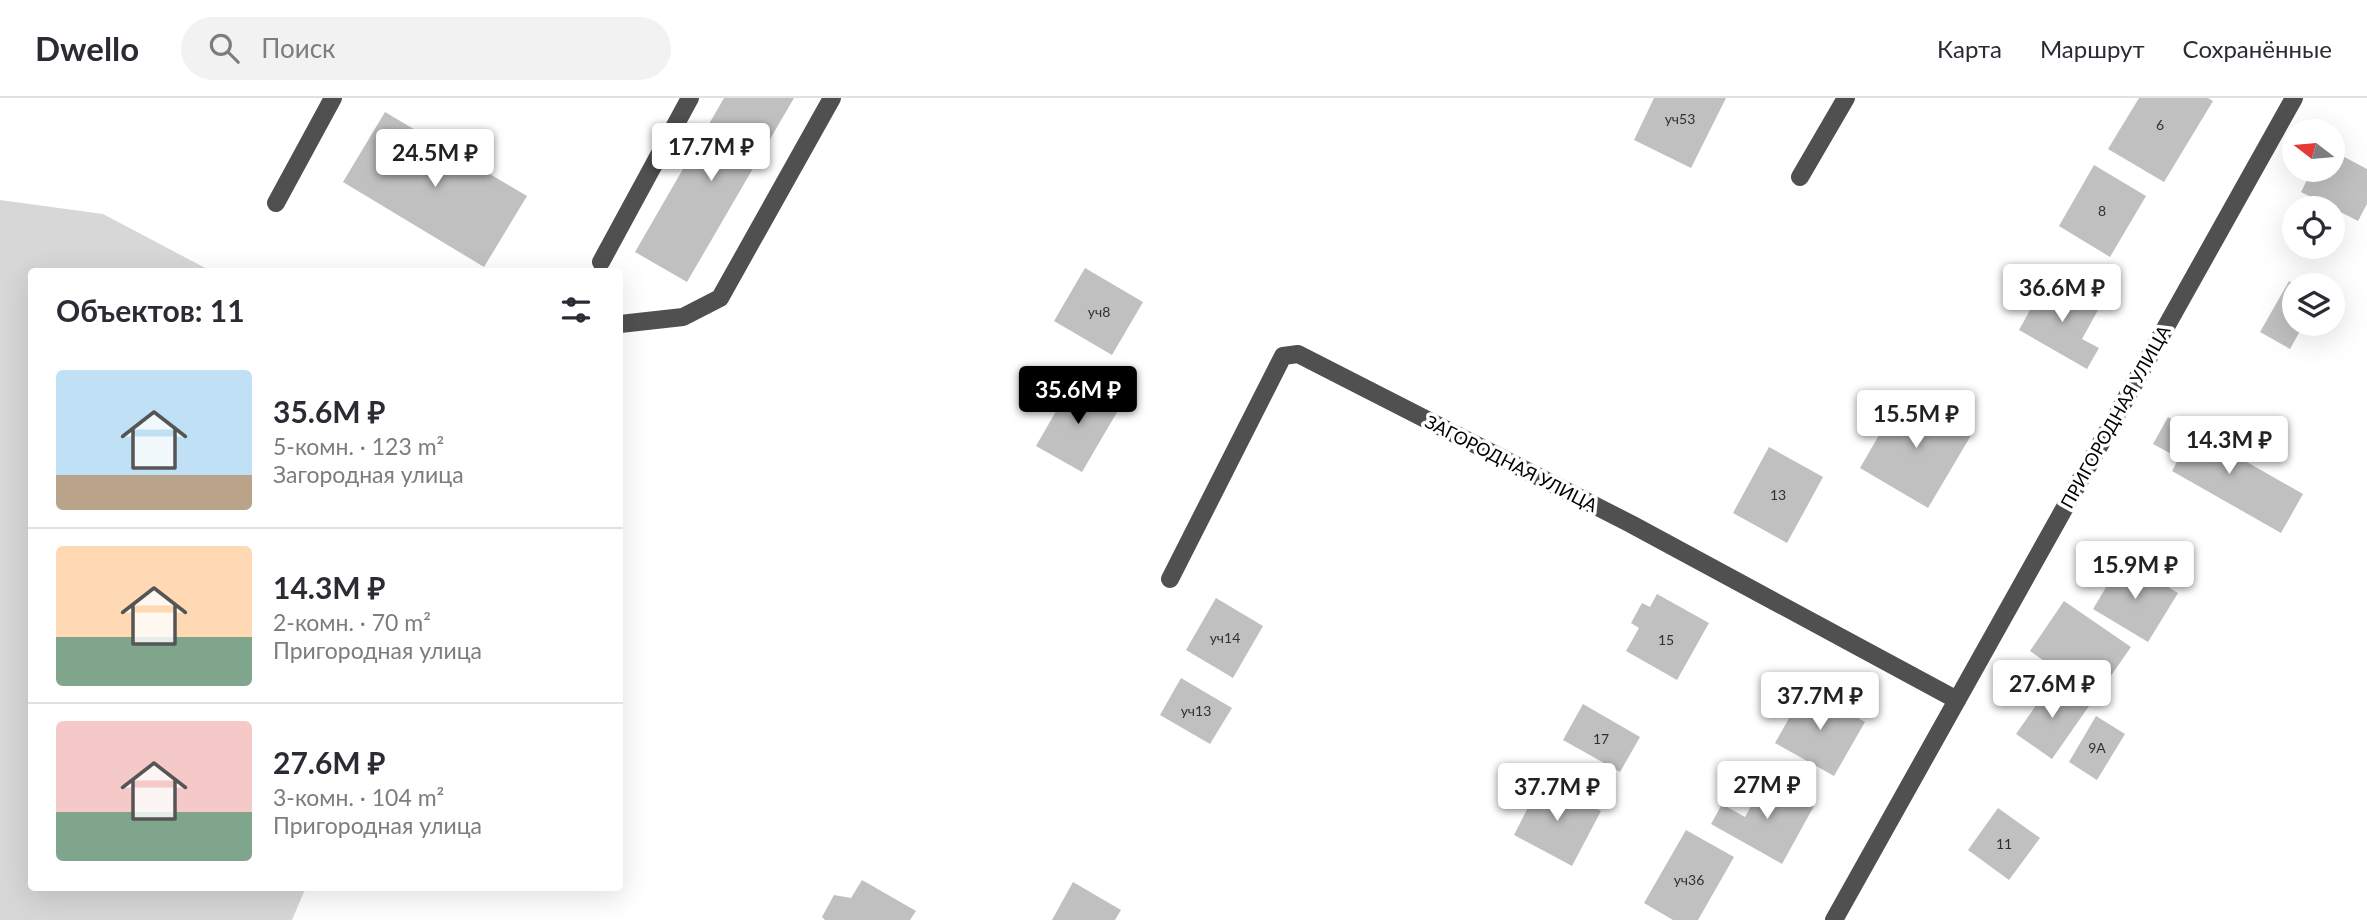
<!DOCTYPE html>
<html lang="ru">
<meta charset="utf-8">
<style>
body{margin:0;font-family:Lato,sans-serif;background:#f2f2f3;color:#2b2b33;height:100vh;display:flex;flex-direction:column;font-size:26px;white-space:nowrap}
*{box-sizing:border-box;margin:0}
p{font-size:23px;color:#7c7c81}
.icon{flex:none;width:38px;height:38px;fill:none;stroke:currentColor;stroke-width:2;stroke-linecap:round;stroke-linejoin:round}
.map{position:relative;flex:1;overflow:hidden}
.panel{position:absolute;left:28px;top:170px;width:595px;height:623px;display:flex;flex-direction:column;background:#fff;border-radius:7px;box-shadow:0 7px 28px #0002}
.panel>*{flex:none}
.needle{width:46px;rotate:286deg}
.tools{position:absolute;left:2282px;top:21px;display:grid;gap:14px}
.tools a{display:grid;place-items:center;width:63px;height:63px;border-radius:50%;background:#fff;box-shadow:0 7px 28px #0002;font-size:35px}
.price{position:absolute;translate:-50% -60px;padding:0 16px;border-radius:7px;background:#fff;color:#222;font-size:23px;line-height:46px;filter:drop-shadow(0 2px 4px #0008)}
.price::after{content:'';position:absolute;left:50%;top:42px;width:21px;height:16px;margin-left:-10px;background:inherit;clip-path:polygon(0 0,100% 0,50% 100%)}
.price.on{background:#000;color:#fff}
ul{padding:0;list-style:none}
li{display:flex;align-items:center;gap:21px;height:175px;padding:0 28px}
li+li{border-top:2px solid #e1e1e2}
li span{display:grid;place-items:center;flex:none;width:196px;height:140px;border-radius:7px;color:#555}
li>.icon{margin-inline-start:auto}
span .icon{width:84px;height:84px;fill:#fffc;stroke-width:1}
li b{font-size:30px}
h2{display:flex;justify-content:space-between;align-items:center;height:84px;padding:0 28px;font-size:30px}
header{display:flex;align-items:center;gap:42px;box-sizing:border-box;height:98px;padding:0 35px;background:#fff;border-bottom:2px solid #e1e1e2}
header strong{font-size:33px}
nav{display:flex;gap:38px;margin-inline-start:auto;font-size:24px}
.search{width:490px;height:63px;background:#f2f2f3;display:flex;align-items:center;gap:18px;box-sizing:border-box;padding:0 24px;border-radius:38px;color:#7c7c81;font-size:26px}
.map>svg:first-child{display:block}
</style>
<header>
<strong>Dwello</strong>
<div class="search"><svg class="icon" aria-label="search" viewBox="0 0 24 24"><circle cx="10" cy="10" r="6"/><path d="M15 15l6 6"/></svg>Поиск</div>
<nav><a>Карта</a><a>Маршрут</a><a>Сохранённые</a></nav>
</header>
<div class="map">
<svg width="2367" height="822" viewBox="0 0 2367 822">
<rect width="100%" height="100%" fill="#fff"/>
<path fill="#d7d7d7" d="M0 102 103 116 211 173H32V789H306L292 822H0Z"/>
<g fill="#c0c0c0">
<path d="M724 0H794L687 184 635 154Z"/>
<path d="M1654 0H1726L1691 70 1634 42Z"/>
<path d="M2139 0H2208L2213 3 2164 84 2108 51Z"/>
<path d="M385 14 527 98 484 169 343 84Z"/>
<path d="M2333 53 2367 71V106L2358 123 2301 94 2312 72H2333Z"/>
<path d="M2094 67 2146 98 2110 159 2059 128Z"/>
<path d="M1085 170 1143 204 1112 257 1054 223Z"/>
<path d="M2046 183 2098 212 2082 241 2099 250 2087 271 2019 232Z"/>
<path d="M2289 183 2294 186V226H2304L2290 251 2260 234Z"/>
<path d="M1074 282 1120 309 1082 374 1036 348Z"/>
<path d="M1904 294 1973 334 1928 410 1860 370Z"/>
<path d="M2168 319 2303 396 2281 435 2172 373 2179 360 2153 346Z"/>
<path d="M1769 349 1823 379 1787 445 1733 415Z"/>
<path d="M2123 461 2178 495 2148 544 2093 511Z"/>
<path d="M1657 496 1709 525 1677 582 1626 553 1639 530 1631 525 1642 505 1650 509Z"/>
<path d="M1216 500 1263 528 1233 580 1186 552Z"/>
<path d="M2064 503 2131 549 2096 599 2030 553Z"/>
<path d="M1181 580 1232 610 1210 646 1160 617Z"/>
<path d="M2053 583 2089 608 2052 661 2016 636Z"/>
<path d="M1806 590 1865 624 1834 678 1775 645Z"/>
<path d="M1583 606 1640 639 1620 674 1563 642Z"/>
<path d="M2096 618 2125 636 2097 682 2069 664Z"/>
<path d="M1766 681 1814 708 1782 766 1711 726 1722 706 1745 719Z"/>
<path d="M1542 682 1601 713 1572 768 1514 737Z"/>
<path d="M1998 710 2040 740 2009 782 1968 752Z"/>
<path d="M1686 732 1734 759 1698 822H1673L1644 805Z"/>
<path d="M862 782 916 813 910 822H825L822 819 834 797 851 800Z"/>
<path d="M1073 784 1121 812 1115 822H1052Z"/>
</g>
<g fill="none" stroke-linecap="round" stroke-linejoin="round">
<g stroke="#505050" stroke-width="18">
<path d="M1800 79 1846 0"/>
<path d="M276 105 333 0"/>
<path d="M601 164 690 0"/>
<path d="M620 226 683 219 720 200 832 0"/>
<path d="M1170 481 1283 258 1298 256 1631 426 1957 602"/>
<path d="M1834 822 2294 0"/>
</g>
</g>
<g text-anchor="middle" stroke-width="7" stroke-linejoin="round" paint-order="stroke">
<g font-size="14" fill="#303030">
<text x="1680" y="26">уч53</text>
<text x="2160" y="32">6</text>
<text x="2102" y="118">8</text>
<text x="1099" y="219">уч8</text>
<text x="1778" y="402">13</text>
<text x="1225" y="545">уч14</text>
<text x="1666" y="547">15</text>
<text x="1196" y="618">уч13</text>
<text x="1601" y="646">17</text>
<text x="2097" y="655">9А</text>
<text x="2004" y="751">11</text>
<text x="1689" y="787">уч36</text>
</g>
<g font-size="18" fill="#000" stroke="#fff">
<text transform="translate(2116 319) rotate(-61)" y="6">ПРИГОРОДНАЯ УЛИЦА</text>
<text transform="translate(1511 366) rotate(27)" y="6">ЗАГОРОДНАЯ УЛИЦА</text>
</g>
</g>
</svg>
<div class="tools">
<a><svg class="needle" viewBox="-14 -14 28 28"><path d="M0-13l5 13h-10z" fill="#e53935"/><path d="M0 13l5-13h-10z" fill="#7c7c81"/></svg></a>
<a><svg class="icon" aria-label="locate" viewBox="0 0 24 24"><circle cx="12" cy="12" r="6"/><path d="M12 2v4M12 18v4M2 12h4M18 12h4"/></svg></a>
<a><svg class="icon" aria-label="layers" viewBox="0 0 24 24"><path d="M12 4l9 5-9 5-9-5zM3 14l9 5 9-5"/></svg></a>
</div>
<b class="price" style="left:711px;top:85px">17.7M ₽</b>
<b class="price" style="left:435px;top:91px">24.5M ₽</b>
<b class="price" style="left:2062px;top:226px">36.6M ₽</b>
<b class="price on" style="left:1078px;top:328px">35.6M ₽</b>
<b class="price" style="left:1916px;top:352px">15.5M ₽</b>
<b class="price" style="left:2229px;top:378px">14.3M ₽</b>
<b class="price" style="left:2135px;top:503px">15.9M ₽</b>
<b class="price" style="left:2052px;top:622px">27.6M ₽</b>
<b class="price" style="left:1820px;top:634px">37.7M ₽</b>
<b class="price" style="left:1767px;top:723px">27M ₽</b>
<b class="price" style="left:1557px;top:725px">37.7M ₽</b>
<section class="panel">
<h2>Объектов: 11<svg class="icon" aria-label="filters" viewBox="0 0 24 24"><path d="M4 7h16M4 17h16"/><circle cx="9" cy="7" r="2"/><circle cx="15" cy="17" r="2"/></svg></h2>
<ul>
<li><span style="background:linear-gradient(#bfe0f5 75%,#b9a48a 0)"><svg class="icon" aria-label="home" viewBox="0 0 24 24"><path d="M3 11l9-7 9 7M6 9v11h12V9"/></svg></span><div><b>35.6M ₽</b><p>5-комн. · 123 m²</p><p>Загородная улица</p></div></li>
<li><span style="background:linear-gradient(#ffd9b3 65%,#7fa58c 0)"><svg class="icon" aria-label="home" viewBox="0 0 24 24"><path d="M3 11l9-7 9 7M6 9v11h12V9"/></svg></span><div><b>14.3M ₽</b><p>2-комн. · 70 m²</p><p>Пригородная улица</p></div></li>
<li><span style="background:linear-gradient(#f6c9c9 65%,#7fa58c 0)"><svg class="icon" aria-label="home" viewBox="0 0 24 24"><path d="M3 11l9-7 9 7M6 9v11h12V9"/></svg></span><div><b>27.6M ₽</b><p>3-комн. · 104 m²</p><p>Пригородная улица</p></div></li>
</ul>
</section>
</div>
